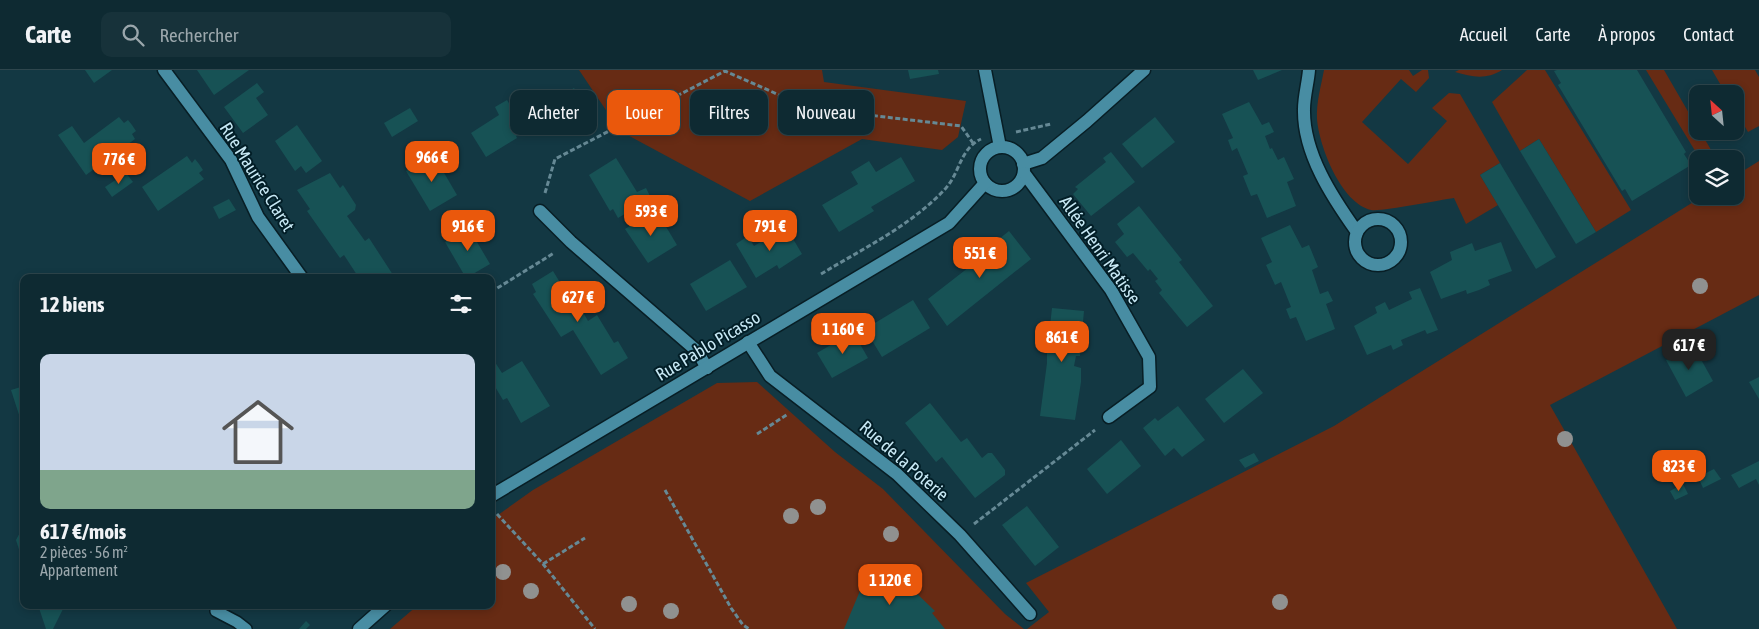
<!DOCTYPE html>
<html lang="fr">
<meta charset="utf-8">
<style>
body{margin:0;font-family:"Asap Condensed",sans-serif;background:#17323a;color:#f1f3f6;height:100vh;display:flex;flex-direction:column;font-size:19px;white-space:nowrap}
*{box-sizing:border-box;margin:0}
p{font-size:16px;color:#9ba7ac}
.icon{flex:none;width:28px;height:28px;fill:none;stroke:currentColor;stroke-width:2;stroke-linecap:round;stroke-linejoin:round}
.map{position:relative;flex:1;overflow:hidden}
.drawer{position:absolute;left:20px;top:204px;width:475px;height:335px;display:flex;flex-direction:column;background:#0e2a32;border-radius:10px;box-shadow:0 2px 8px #0003,0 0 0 1px #2e464d}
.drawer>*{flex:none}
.banner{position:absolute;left:510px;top:20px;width:475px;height:45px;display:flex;gap:10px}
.needle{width:32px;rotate:333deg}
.buttons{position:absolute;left:1689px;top:15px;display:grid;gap:10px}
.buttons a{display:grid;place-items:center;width:55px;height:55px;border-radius:10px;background:#0e2a32;box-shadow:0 2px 8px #0003,0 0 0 1px #2e464d;font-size:25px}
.price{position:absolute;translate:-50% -42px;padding:0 11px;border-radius:10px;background:#ea580c;color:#fff;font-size:16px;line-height:32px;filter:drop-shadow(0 1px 2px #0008)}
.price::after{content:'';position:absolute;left:50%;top:30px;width:15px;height:11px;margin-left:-8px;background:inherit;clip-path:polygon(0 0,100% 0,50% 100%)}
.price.selected{background:#222;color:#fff}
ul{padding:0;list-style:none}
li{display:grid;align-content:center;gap:10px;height:265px;padding:0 20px}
li span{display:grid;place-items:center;height:155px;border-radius:10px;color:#555}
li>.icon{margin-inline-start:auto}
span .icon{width:90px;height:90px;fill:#fffc;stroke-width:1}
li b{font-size:21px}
h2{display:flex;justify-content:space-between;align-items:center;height:60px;padding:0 20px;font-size:21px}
.tag{padding:0 18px;border-radius:10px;background:#0e2a32;box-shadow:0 2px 8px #0003,0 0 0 1px #2e464d;font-size:18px;line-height:45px}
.tag.selected{background:#ea580c;color:#fff}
header{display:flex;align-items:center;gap:30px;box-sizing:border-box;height:70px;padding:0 25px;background:#0e2a32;border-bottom:1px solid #2e464d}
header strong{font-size:24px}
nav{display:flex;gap:28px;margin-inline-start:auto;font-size:18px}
.search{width:350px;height:45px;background:#17323a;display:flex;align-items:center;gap:12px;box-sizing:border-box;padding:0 18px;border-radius:10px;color:#9ba7ac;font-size:19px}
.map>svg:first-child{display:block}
</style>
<header>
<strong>Carte</strong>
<div class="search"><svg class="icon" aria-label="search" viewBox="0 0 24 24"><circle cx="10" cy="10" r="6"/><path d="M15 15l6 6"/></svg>Rechercher</div>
<nav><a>Accueil</a><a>Carte</a><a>À propos</a><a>Contact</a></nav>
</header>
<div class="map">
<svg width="1759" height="559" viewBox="0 0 1759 559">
<rect width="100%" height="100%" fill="#133843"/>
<g fill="#672b14">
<path d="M579 0H822L824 12 966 31 958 67 942 80 862 69 750 131 620 61Z"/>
<path d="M1324 0H1409L1413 6 1422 0H1428L1429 8 1416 22 1401 9 1362 52 1408 94 1447 51 1432 38 1449 23 1460 24 1500 93 1480 105 1498 135 1466 154 1454 128C1439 130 1381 142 1371 140 1341 133 1319 76 1317 49 1316 33 1321 16 1324 0Z"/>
<path d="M1459 0H1502C1486 10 1472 7 1455 2Z"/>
<path d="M1527 0H1545L1631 140 1596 162 1539 69 1520 81 1492 32Z"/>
<path d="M1646 0H1664L1697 57 1698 61H1700L1714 85 1708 89H1700Z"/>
<path d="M1712 0H1755L1759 7V56L1748 62 1735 40V24H1726Z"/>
<path d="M1759 91V225L1550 335 1677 559H1027L1049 542 1026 513 1334 356 1703 126H1735V106Z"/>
<path d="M757 312 835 382 883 419 1005 544 1024 559H390L418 535H491V450L533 420 717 313Z"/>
</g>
<g fill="#175255">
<path d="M85 0H112L94 13Z"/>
<path d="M197 0H249L214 25Z"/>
<path d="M908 0H938L939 4 910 9Z"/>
<path d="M1253 0H1282L1258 10Z"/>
<path d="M1557 0H1637L1686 82 1684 84 1691 95 1632 131 1625 119 1622 121 1558 15 1561 13 1554 1Z"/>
<path d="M257 13 264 22 256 28 268 45 243 63 224 37Z"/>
<path d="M574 18 589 43 555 64 540 39Z"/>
<path d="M507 30 525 60 516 66 517 68 486 87 471 63 499 45 495 37Z"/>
<path d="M1249 32 1262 55 1269 52 1274 62 1265 66 1270 79 1272 78 1278 90 1284 87 1294 109 1287 112 1296 136 1267 148 1257 124 1251 126 1243 106 1248 104 1237 78 1232 81 1228 70 1233 68 1222 44Z"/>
<path d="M410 38 418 51 392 67 384 53Z"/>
<path d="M119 47 124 53 128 50 132 55 136 61 132 64 135 69 86 105 58 65 72 56 84 73Z"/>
<path d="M1155 47 1175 72 1142 98 1122 74Z"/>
<path d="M297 55 322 91 306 103 301 96 295 101 275 71Z"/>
<path d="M1539 69 1596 162 1576 174 1520 81Z"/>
<path d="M1111 82 1135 112 1091 146 1073 124 1078 119 1075 117 1106 92 1103 88Z"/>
<path d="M433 84 457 125 430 141 406 101Z"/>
<path d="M187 86 192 93 195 89 199 94 203 100 199 103 204 109 158 141 142 117Z"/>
<path d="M901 87 915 111 871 137 874 141 839 162 822 135 858 114 851 102 869 91 876 102Z"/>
<path d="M616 88 637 122 646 118 651 128 618 148 613 139 610 141 589 105Z"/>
<path d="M1500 93 1556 187 1536 199 1480 105Z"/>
<path d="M126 103 133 112 112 127 105 117Z"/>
<path d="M330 103 340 118 343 115 356 135 355 140 347 146 365 171 369 168 395 208H359L344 185 340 188 307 141 310 139 297 120Z"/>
<path d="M229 129 236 140 219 149 213 137Z"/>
<path d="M1139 136 1182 190 1179 192 1213 236 1187 257 1159 223 1162 220 1155 211 1158 209 1150 199 1148 201 1133 183 1127 187 1115 172 1124 164 1117 154Z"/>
<path d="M656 140 677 175 648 193 625 159Z"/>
<path d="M1290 155 1302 178 1309 175 1318 197 1312 200 1320 224 1328 221 1333 231 1326 234 1335 259 1306 271 1296 247 1290 249 1286 239 1291 237 1281 212 1275 215 1266 195 1272 192 1261 168Z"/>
<path d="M472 156 481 170 477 172 490 194 466 208 445 172Z"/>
<path d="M786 157 802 184 779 199 777 195 756 208 736 174 748 166 754 176Z"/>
<path d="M1009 161 1031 189 947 256 928 229 991 180 989 177Z"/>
<path d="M1501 172 1512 201 1488 210 1490 215 1479 220 1467 224 1466 220 1441 229 1430 202 1452 190 1450 182 1472 173 1475 181Z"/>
<path d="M730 190 747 217 706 241 690 214Z"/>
<path d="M553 201 564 219 568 216 588 251 597 245 614 273 618 271 628 288 601 305 573 260 561 267 533 224 536 222 532 214Z"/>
<path d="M1420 218 1438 260 1427 264 1425 260 1401 270 1403 275 1393 280 1391 275 1367 285 1354 256 1377 243 1375 237 1385 232 1389 240 1412 229 1409 222Z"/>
<path d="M913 230 930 258 882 287 865 259Z"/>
<path d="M1052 238 1084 241 1080 286H1076L1074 296 1081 298V312L1075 350 1040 346 1047 293V282L1038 281 1041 255 1050 256Z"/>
<path d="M853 262 868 288 832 308 817 283Z"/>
<path d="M1693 275 1713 311 1686 327 1666 290Z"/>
<path d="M491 286 502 303 522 291 550 336 521 353 507 328 503 330 491 310Z"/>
<path d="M1243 299 1263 323 1224 353 1205 329Z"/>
<path d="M1759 307V329L1749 312Z"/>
<path d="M24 316V357H23L11 320Z"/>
<path d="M930 333 961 372 967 368 982 388 988 383H992L1005 400V405L975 428 942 387 936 392 905 353Z"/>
<path d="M1178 336 1205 370 1182 387 1174 378 1165 386 1143 358 1155 348 1158 351Z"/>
<path d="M1121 370 1141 396 1107 424 1087 399Z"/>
<path d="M1254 383 1259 391 1245 398 1239 390Z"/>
<path d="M1759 391V415L1756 409 1739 418 1731 405Z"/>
<path d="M1714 399 1721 409 1703 418 1698 407Z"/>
<path d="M1683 414 1688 424 1675 430 1670 421Z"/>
<path d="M1027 436 1059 477 1035 496 1002 455Z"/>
<path d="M24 455V492H23L16 470Z"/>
<path d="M870 497 911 518 935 541 932 543 945 559H844Z"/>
<path d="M38 535H65L53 559H46Z"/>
<path d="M306 551 310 555 306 559H299Z"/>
</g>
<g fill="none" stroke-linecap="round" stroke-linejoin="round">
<defs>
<path id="lane" d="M216 541 237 552 246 559"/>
<g id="street">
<path d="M164 0 231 90 258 147 302 208"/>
<path d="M985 0 1000 77"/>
<path d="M1309 0C1308 13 1304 26 1304 39 1303 83 1332 127 1357 162"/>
<circle cx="1002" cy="99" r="22"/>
<path d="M1023 94 1042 88 1087 51 1144 0"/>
<path d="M1024 103 1111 220 1149 287 1150 317 1109 347"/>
<path d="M540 141 571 172 697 281 707 298"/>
<circle cx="1378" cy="172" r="23"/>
<path d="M748 272 770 306 897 404 960 465 1030 544"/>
<path d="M491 426 949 153 985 113"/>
<path d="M359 559 386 535"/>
</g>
</defs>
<use href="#lane" stroke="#081e25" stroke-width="14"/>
<use href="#street" stroke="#081e25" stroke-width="15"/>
<g stroke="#668995" stroke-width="3" stroke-dasharray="5 2.5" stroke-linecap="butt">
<path d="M1016 62 1051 54"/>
<path d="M545 123 555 89 725 1 795 32 860 44 961 56 973 73"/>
<path d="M821 204C864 178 912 155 946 118 960 102 960 79 981 69"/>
<path d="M491 222 554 183"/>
<path d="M757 364 788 344"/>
<path d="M665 420 731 538 743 555 749 559"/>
<path d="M497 444 543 494 595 559"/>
<path d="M974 454 1095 360"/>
<path d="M543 494 585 468"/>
</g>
<use href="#lane" stroke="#488da3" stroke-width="11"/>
<use href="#street" stroke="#488da3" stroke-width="12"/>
</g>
<g fill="#909190">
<circle cx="1700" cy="216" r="8"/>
<circle cx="1565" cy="369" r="8"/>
<circle cx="818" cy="437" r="8"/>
<circle cx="791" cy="446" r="8"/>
<circle cx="891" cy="464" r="8"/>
<circle cx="503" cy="502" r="8"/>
<circle cx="531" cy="521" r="8"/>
<circle cx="1280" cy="532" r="8"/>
<circle cx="629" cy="534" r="8"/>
<circle cx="671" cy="541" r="8"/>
</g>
<g text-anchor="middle" stroke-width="4" stroke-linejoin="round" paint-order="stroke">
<g font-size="18" fill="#c8e9f5" stroke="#021e27">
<text transform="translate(257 107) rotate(58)" y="6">Rue Maurice Claret</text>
<text transform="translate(1100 180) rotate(55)" y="6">Allée Henri Matisse</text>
<text transform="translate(708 276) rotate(-31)" y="6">Rue Pablo Picasso</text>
<text transform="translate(904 391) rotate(41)" y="6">Rue de la Poterie</text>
</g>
</g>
</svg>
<div class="buttons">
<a><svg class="needle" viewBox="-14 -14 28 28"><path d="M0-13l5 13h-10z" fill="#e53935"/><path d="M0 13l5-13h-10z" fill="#9ba7ac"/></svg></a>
<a><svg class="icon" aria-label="layers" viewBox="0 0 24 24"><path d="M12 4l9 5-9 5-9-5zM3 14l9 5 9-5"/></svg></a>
</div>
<b class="price" style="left:432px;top:113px">966 €</b>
<b class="price" style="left:119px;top:115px">776 €</b>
<b class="price" style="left:651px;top:167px">593 €</b>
<b class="price" style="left:468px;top:182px">916 €</b>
<b class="price" style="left:770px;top:182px">791 €</b>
<b class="price" style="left:980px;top:209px">551 €</b>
<b class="price" style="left:578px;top:253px">627 €</b>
<b class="price" style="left:843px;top:285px">1 160 €</b>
<b class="price" style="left:1062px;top:293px">861 €</b>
<b class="price selected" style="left:1689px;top:301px">617 €</b>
<b class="price" style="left:1679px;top:422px">823 €</b>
<b class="price" style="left:890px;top:536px">1 120 €</b>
<div class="banner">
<a class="tag">Acheter</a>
<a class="tag selected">Louer</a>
<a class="tag">Filtres</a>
<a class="tag">Nouveau</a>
</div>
<section class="drawer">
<h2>12 biens<svg class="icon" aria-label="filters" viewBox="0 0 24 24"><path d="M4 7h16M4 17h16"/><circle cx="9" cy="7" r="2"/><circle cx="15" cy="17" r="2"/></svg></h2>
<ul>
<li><span style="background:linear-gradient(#c9d6e8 75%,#7fa58c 0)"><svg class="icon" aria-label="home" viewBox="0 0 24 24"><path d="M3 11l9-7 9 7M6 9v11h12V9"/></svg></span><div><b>617 €/mois</b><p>2 pièces · 56 m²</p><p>Appartement</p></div></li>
</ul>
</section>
</div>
